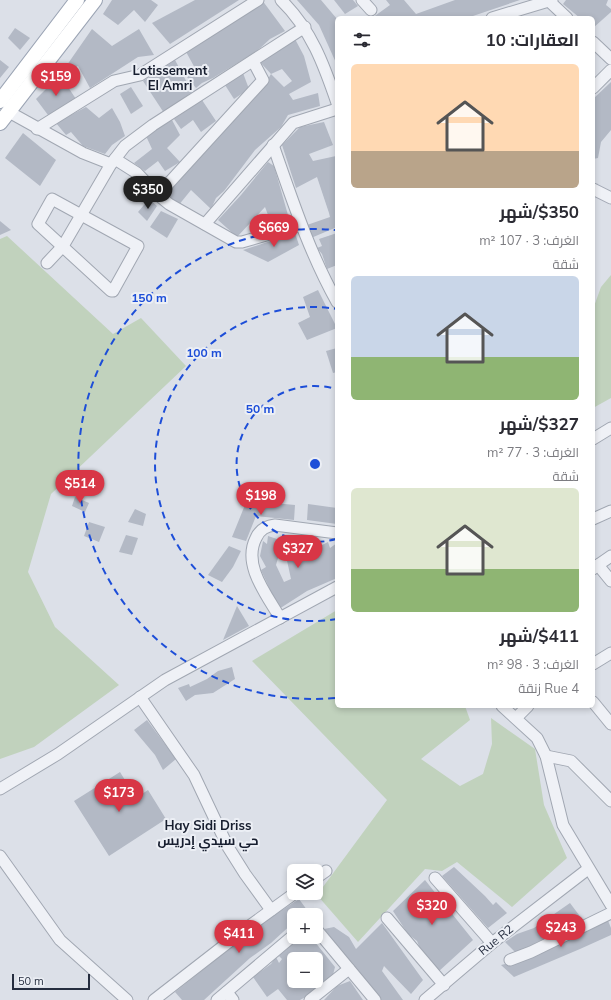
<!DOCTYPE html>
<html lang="ar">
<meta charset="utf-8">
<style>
body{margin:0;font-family:Mulish,Cairo,sans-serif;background:#f7f7f7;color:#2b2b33;direction:rtl;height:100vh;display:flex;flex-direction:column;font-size:15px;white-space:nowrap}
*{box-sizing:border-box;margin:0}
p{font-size:13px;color:#7c7c81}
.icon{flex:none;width:22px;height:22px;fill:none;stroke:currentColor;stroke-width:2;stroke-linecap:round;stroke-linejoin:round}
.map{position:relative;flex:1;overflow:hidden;direction:ltr}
.side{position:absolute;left:335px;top:16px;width:260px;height:692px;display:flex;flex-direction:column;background:#fff;border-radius:6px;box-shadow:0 2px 6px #0003;direction:rtl}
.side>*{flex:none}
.fabs{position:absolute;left:287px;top:864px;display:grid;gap:8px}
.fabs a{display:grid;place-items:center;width:36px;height:36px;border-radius:6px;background:#fff;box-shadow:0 2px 6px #0003;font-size:20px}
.scale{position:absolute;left:12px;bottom:10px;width:78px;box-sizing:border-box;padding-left:4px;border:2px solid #252d3f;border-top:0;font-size:11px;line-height:14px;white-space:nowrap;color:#252d3f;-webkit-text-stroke:3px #eceff5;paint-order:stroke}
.price{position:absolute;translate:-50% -34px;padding:0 9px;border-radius:14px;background:#d83646;color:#fff;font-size:13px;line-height:26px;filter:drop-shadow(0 1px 2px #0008)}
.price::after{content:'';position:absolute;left:50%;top:24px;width:12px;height:9px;margin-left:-6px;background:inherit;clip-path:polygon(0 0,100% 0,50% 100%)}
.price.selected{background:#222;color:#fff}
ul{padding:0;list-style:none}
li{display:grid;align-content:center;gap:8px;height:212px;padding:0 16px}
li span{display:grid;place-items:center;height:124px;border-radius:6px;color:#555}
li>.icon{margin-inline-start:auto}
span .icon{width:72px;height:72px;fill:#fffc;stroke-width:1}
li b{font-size:17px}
h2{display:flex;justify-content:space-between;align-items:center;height:48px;padding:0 16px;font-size:17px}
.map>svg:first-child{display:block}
</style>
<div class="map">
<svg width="611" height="1000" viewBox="0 0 611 1000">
<rect width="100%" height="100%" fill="#dce0e8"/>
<g fill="#c1d2bd">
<path d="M7 236 113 334 141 318 186 366 51 494 28 572 55 627 119 685 34 747 0 759V239Z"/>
<path d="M611 275V398L593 408V309L601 287Z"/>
<path d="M337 610V706H465L470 720 421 759 460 786 483 774 492 744 491 718 535 749 544 805 567 858 512 907 457 862 442 871 425 869 358 942 317 895 387 800 252 661Z"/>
</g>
<g fill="#b3b9c5" fill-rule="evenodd">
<path d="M112 0H151L158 5 145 22 134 10 118 25 103 14Z"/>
<path d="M195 0H239L170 44 152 23Z"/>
<path d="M262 0 285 31 270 39 257 51 213 78 202 83 196 88 187 77 196 70 185 50Z"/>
<path d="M297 0H321L337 19V65L319 25Z"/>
<path d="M334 0H353L358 6 345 14Z"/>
<path d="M386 0H404L416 14 455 0H520L467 18H372L390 5Z"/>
<path d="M566 0H608L606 5 611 9V12L593 28V18H580L563 4Z"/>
<path d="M15 28 30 38 20 50 8 38Z"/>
<path d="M92 29 112 46 139 29 154 55 138 57 90 88 78 66 60 75Z"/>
<path d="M295 39 304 56 311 82 289 94 293 100 318 93 320 106 288 115 281 127 255 150 224 191 216 198 211 209 191 190 178 206 165 197 204 152 260 92 271 74 284 87 292 81 282 69 271 74 260 62Z"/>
<path d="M0 60 9 67 0 78Z"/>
<path d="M175 60 192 92 164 113 143 81Z"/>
<path d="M243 73 249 89 234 99 225 85Z"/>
<path d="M60 75 76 99 59 110 48 115 36 99Z"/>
<path d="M611 82V130L601 142 598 158 593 159V99Z"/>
<path d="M131 87 143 106 131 114 120 94Z"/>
<path d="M202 100 216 121 201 132 193 120 181 129 174 119Z"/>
<path d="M86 107 99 118 112 108 120 122 125 136 112 145 105 154 83 146 71 132 66 135 56 123Z"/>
<path d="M172 120 180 135 167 148 180 162 165 171 158 161 145 171 134 163 152 149 146 136Z"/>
<path d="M324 122 333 145 309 154 313 161 336 156 337 227 311 238 307 225 330 217 329 213 317 177 296 188 282 145 300 127Z"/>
<path d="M23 133 56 160 40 186 5 158Z"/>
<path d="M268 162 274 166 290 222 273 228 265 207 237 237 218 220 241 195Z"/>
<path d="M149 199 157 206 147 221 138 212Z"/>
<path d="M161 211 178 219 167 238 150 227Z"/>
<path d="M0 221 11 230 0 235Z"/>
<path d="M295 233 299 245 268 262 243 250Z"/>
<path d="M337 233V265L327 269 322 254 317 248 322 246 319 239Z"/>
<path d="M318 290 337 328 307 340 298 323 310 317 303 297Z"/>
<path d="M337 348V372L333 373 326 351Z"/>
<path d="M75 497 89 503 85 512 72 506Z"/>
<path d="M247 500 262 505 274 503 295 505 294 520 256 516 246 541 232 537Z"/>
<path d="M308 504 337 508V524L307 520Z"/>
<path d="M135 509 146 514 143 526 128 522Z"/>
<path d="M89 522 105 527 99 542 84 536Z"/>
<path d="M126 535 138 538 132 555 119 552Z"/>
<path d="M268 536 283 541 276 565 284 582 291 579 286 556 308 545 315 538 320 546 328 542 330 548 337 543V578L307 591 279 609 261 570 266 567 260 556 263 541 267 544Z"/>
<path d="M229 546 241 551 233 567 222 582 208 575Z"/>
<path d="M237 606 249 626 223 640Z"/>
<path d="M232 667 235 679 213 693 195 695 186 701 178 688 189 684 190 687 207 679 218 671Z"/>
<path d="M147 720 176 759 163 770 155 755 134 730Z"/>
<path d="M120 772 136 798 148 790 166 819 109 856 74 801Z"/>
<path d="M454 867 485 896 493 905 496 902 507 913 488 928 442 876Z"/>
<path d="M425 880 473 940 438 972 423 956 417 941 408 934 393 911Z"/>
<path d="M299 899 307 910 302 915H294V922L271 943 250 958 204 1000H182L175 992 258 926Z"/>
<path d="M570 903 582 919 516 953 505 942 517 934 534 928Z"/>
<path d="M607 918 611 928V935L580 949 514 977 501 965 513 962Z"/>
<path d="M382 923 423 980 411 994 384 966 382 971 403 1000H378L368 983 348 961 324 929 334 927 349 937 356 949Z"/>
<path d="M300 937 305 939 307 937H311L335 967 333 975 323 982 311 994 300 1000H287L278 989 267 997 253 977 271 964 276 957 279 963 282 959 279 956ZM294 959H316V981H294Z"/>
<path d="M350 981 363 1000H324L337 986Z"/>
</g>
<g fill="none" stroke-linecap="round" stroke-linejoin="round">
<defs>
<g id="minor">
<path d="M281 0C311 29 324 65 337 103"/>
<path d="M362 0 371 10"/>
<path d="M549 1 567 18"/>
<path d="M492 18 552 0"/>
<path d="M593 42 611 59"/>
<path d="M593 88 611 70"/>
<path d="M9 112 83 153 111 164"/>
<path d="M37 129 114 81 140 75 258 0"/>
<path d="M273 145C292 199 309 252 337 302"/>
<path d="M115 159 137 173 158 195 169 204 236 242H242L301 225"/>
<path d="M593 189 611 198"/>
<path d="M158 195 263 80 253 61"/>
<path d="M52 199 138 246 113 291H111L38 224Z"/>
<path d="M205 224 293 123 337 109"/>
<path d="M47 263 63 246 111 164 125 146 153 125 305 27"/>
<path d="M593 439 611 428"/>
<path d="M593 519 611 511"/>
<path d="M598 565 611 556"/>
<path d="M593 569 598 565 611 581"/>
<path d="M280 618C267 595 242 565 256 538 260 529 266 526 275 525L337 533"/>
<path d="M593 664 611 653"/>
<path d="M140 697 194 775 228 847 245 874 271 910"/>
<path d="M593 702 611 724"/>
<path d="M502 706 537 738 546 756 563 825 611 905"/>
<path d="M516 718 528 706"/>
<path d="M546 756 571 761 611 801"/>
<path d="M0 789 58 754 165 680 337 587"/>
<path d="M0 856 60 940 127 1000"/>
<path d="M316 878 326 871"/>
<path d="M435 878 492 943"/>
<path d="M387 918 444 985"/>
<path d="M316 929 375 1000"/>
<path d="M510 960 531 952 611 913"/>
<path d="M227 992 233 1000"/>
<path d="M154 1000 248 927 295 893"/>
<path d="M217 1000 294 935"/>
<path d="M310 1000 349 969"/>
<path d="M425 1000 492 943 588 869"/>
</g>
<g id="major">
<path d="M0 101 77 0"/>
<path d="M0 123 95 0"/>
</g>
</defs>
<use href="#minor" stroke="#a1a7b2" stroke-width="13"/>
<use href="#major" stroke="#9ba4b4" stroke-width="16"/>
<use href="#minor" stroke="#eff1f6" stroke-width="11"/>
<use href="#major" stroke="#fff" stroke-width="14"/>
</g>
<g fill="none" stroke="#1d4ed8" stroke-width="2" stroke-dasharray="7 5">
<path d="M336 539A78 78 0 1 1 336 389"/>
<path d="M337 619A157 157 0 1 1 337 309"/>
<path d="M335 698A235 235 0 1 1 335 230"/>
</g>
<g text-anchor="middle" stroke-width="4" stroke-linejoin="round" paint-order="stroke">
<g font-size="12" fill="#252d3f" stroke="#eceff5">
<text transform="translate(496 940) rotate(-39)" y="4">Rue R2</text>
</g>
<g font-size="13" font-weight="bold" fill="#171e2f" stroke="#eceff5">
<text x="170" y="75">Lotissement<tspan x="170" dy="15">El Amri</tspan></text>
<text x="208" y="830">Hay Sidi Driss<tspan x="208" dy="15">حي سيدي إدريس</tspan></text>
</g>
</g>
<circle cx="315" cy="464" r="6" fill="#1d4ed8" stroke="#eceff5" stroke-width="2"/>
<g font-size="12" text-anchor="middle" font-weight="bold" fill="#1d4ed8" stroke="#eceff5" stroke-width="4" stroke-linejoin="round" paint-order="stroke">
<text x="149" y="302">150 m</text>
<text x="204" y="357">100 m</text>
<text x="260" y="413">50 m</text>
</g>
</svg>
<div class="fabs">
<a><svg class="icon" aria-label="layers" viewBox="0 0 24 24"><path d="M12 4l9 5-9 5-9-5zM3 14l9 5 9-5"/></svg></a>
<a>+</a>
<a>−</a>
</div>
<div class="scale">50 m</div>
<b class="price" style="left:56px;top:97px">$159</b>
<b class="price selected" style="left:148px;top:210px">$350</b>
<b class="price" style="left:274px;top:248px">$669</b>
<b class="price" style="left:80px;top:504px">$514</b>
<b class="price" style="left:261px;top:516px">$198</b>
<b class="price" style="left:298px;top:569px">$327</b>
<b class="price" style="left:119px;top:813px">$173</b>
<b class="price" style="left:432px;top:926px">$320</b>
<b class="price" style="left:561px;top:948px">$243</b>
<b class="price" style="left:239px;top:954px">$411</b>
<section class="side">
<h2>العقارات: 10<svg class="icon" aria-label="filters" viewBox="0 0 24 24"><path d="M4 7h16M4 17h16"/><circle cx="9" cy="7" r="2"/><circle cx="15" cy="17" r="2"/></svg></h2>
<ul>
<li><span style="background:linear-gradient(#ffd9b3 70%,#b9a48a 0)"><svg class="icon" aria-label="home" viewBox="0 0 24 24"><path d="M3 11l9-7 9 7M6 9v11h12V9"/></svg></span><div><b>$350/شهر</b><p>الغرف: 3 · 107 m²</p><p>شقة</p></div></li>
<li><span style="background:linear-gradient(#c9d6e8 65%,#8fb573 0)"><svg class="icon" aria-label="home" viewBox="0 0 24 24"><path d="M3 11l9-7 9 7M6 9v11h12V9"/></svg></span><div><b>$327/شهر</b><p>الغرف: 3 · 77 m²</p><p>شقة</p></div></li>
<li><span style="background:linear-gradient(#dfe7d0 65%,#8fb573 0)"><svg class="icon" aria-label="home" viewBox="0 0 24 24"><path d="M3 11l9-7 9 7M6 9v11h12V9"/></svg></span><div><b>$411/شهر</b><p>الغرف: 3 · 98 m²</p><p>Rue 4 زنقة</p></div></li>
</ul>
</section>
</div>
